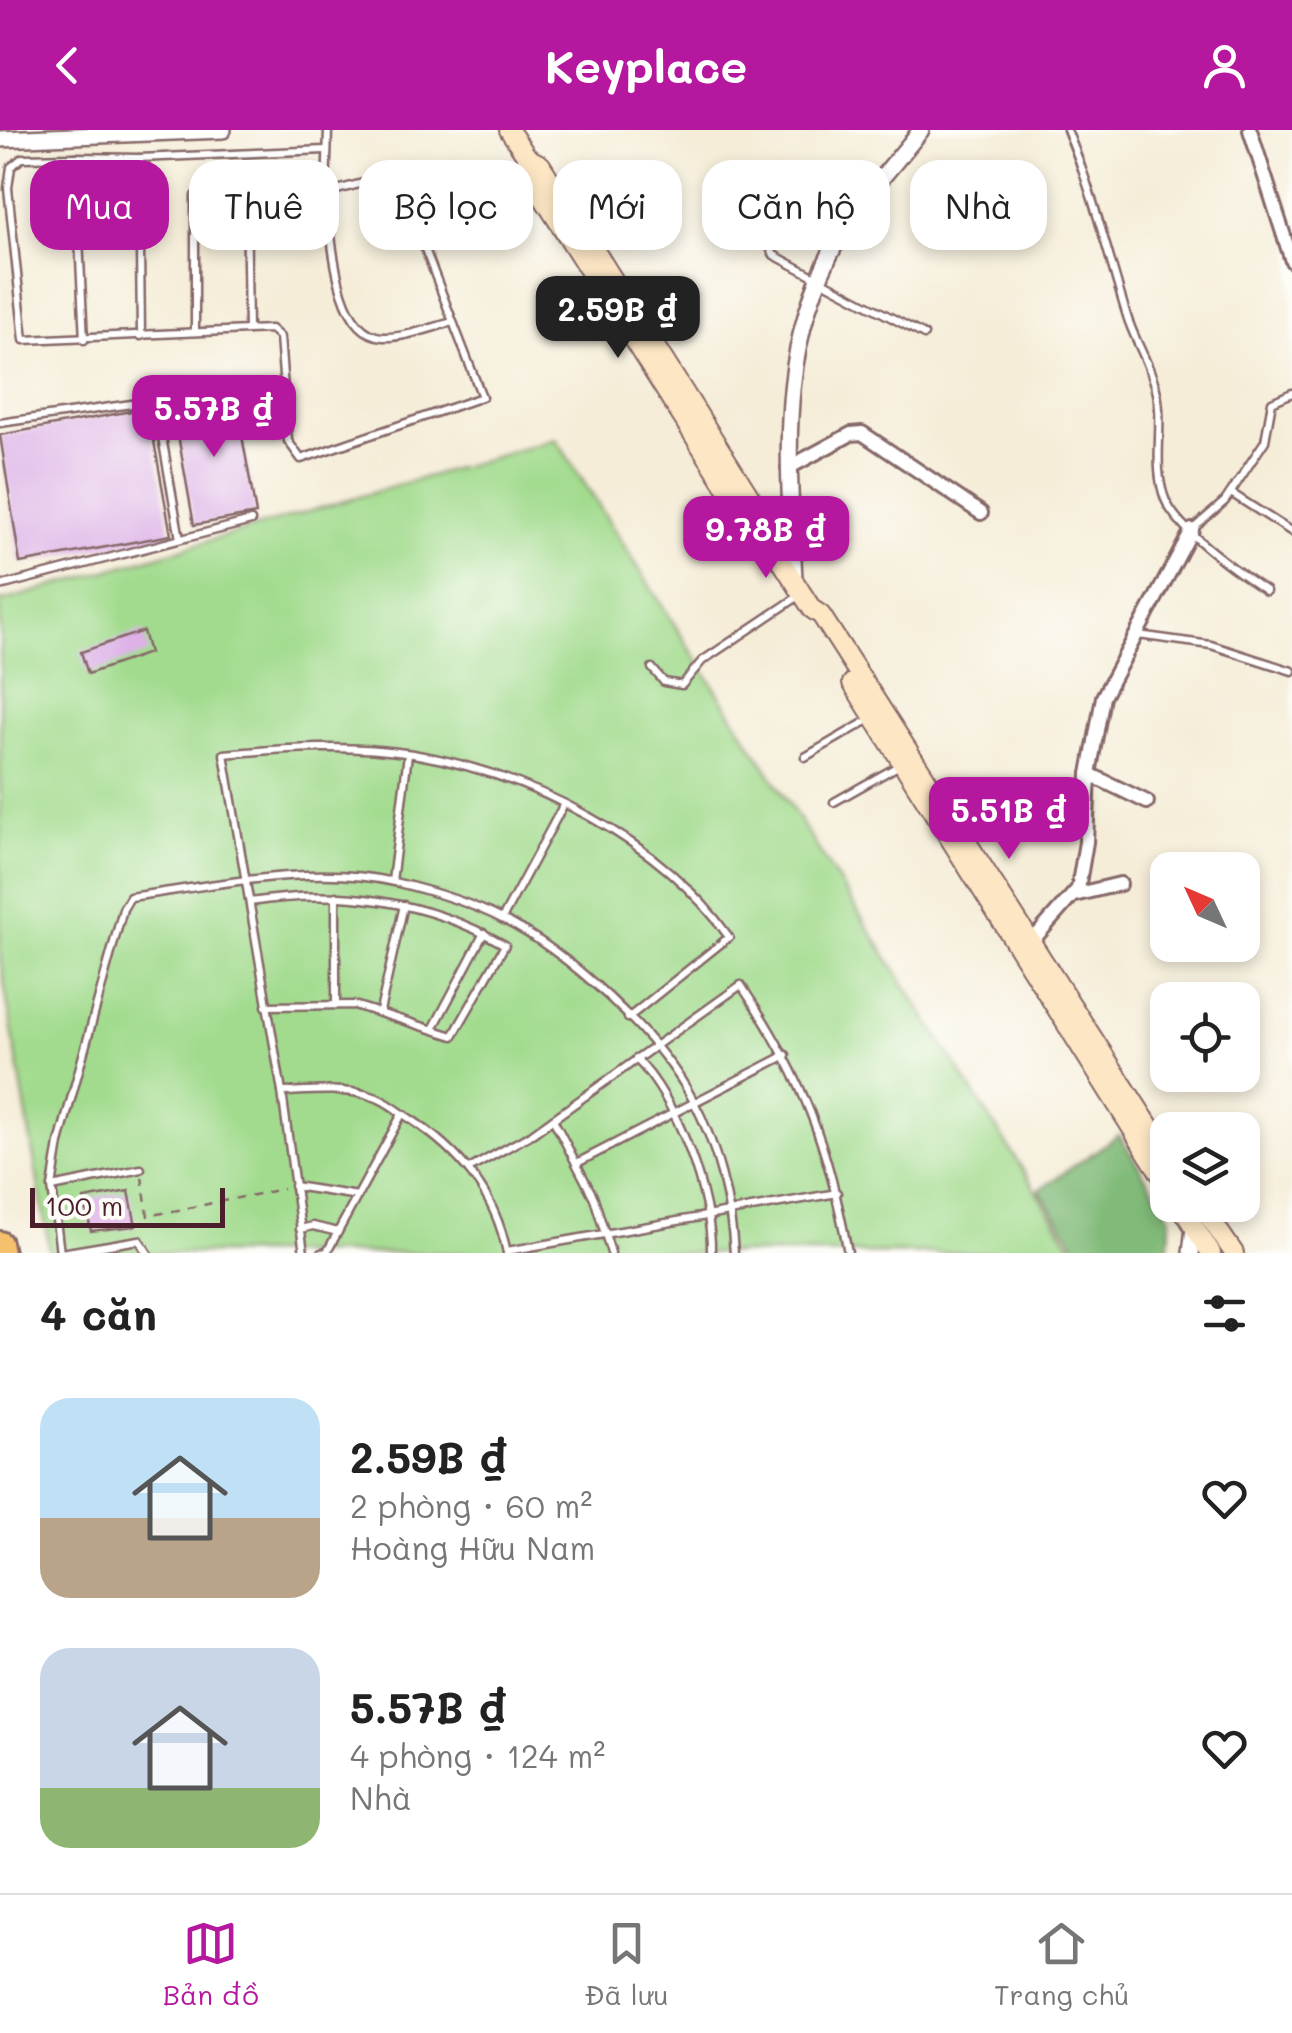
<!DOCTYPE html>
<html lang="vi">
<meta charset="utf-8">
<style>
body{margin:0;font-family:Mali,sans-serif;background:#f2f2f2;color:#222;height:100vh;display:flex;flex-direction:column;font-size:38px;white-space:nowrap}
*{box-sizing:border-box;margin:0}
p{font-size:32px;color:#767676}
.icon{flex:none;width:55px;height:55px;fill:none;stroke:currentColor;stroke-width:2;stroke-linecap:round;stroke-linejoin:round}
.map{position:relative;height:1123px;overflow:hidden}
.details{display:flex;flex-direction:column;background:#fff;flex:1}
.details>*{flex:none}
.guide{position:absolute;left:30px;top:30px;width:1232px;height:90px;display:flex;gap:20px}
.needle{width:65px;rotate:314deg}
.fabs{position:absolute;left:1150px;top:722px;display:grid;gap:20px}
.fabs a{display:grid;place-items:center;width:110px;height:110px;border-radius:20px;background:#fff;box-shadow:0 5px 15px #0003;font-size:50px}
.scale{position:absolute;left:30px;bottom:25px;width:195px;box-sizing:border-box;padding-left:10px;border:5px solid #4a1f2b;border-top:0;font-size:28px;line-height:35px;white-space:nowrap;color:#4a1f2b;-webkit-text-stroke:8px #fdfcf7;paint-order:stroke}
.price{position:absolute;translate:-50% -85px;padding:0 22px;border-radius:20px;background:#b5179e;color:#fff;font-size:32px;line-height:65px;filter:drop-shadow(0 2px 5px #0008)}
.price::after{content:'';position:absolute;left:50%;top:60px;width:30px;height:22px;margin-left:-15px;background:inherit;clip-path:polygon(0 0,100% 0,50% 100%)}
.price.selected{background:#222;color:#fff}
ul{padding:0;list-style:none}
li{display:flex;align-items:center;gap:30px;height:250px;padding:0 40px}
li span{display:grid;place-items:center;flex:none;width:280px;height:200px;border-radius:30px;color:#555}
li>.icon{margin-inline-start:auto}
span .icon{width:120px;height:120px;fill:#fffc;stroke-width:1}
li b{font-size:42px}
h2{display:flex;justify-content:space-between;align-items:center;height:120px;padding:0 40px;font-size:42px}
.chip{padding:0 35px;border-radius:30px;background:#fff;box-shadow:0 5px 15px #0003;font-size:35px;line-height:90px}
.chip.selected{background:#b5179e;color:#fff}
header{display:flex;justify-content:space-between;align-items:center;height:130px;padding:0 40px;background:#b5179e;color:#fff;font-size:45px;font-weight:700}
.dock{display:flex;justify-content:space-around;align-items:center;height:140px;border-top:2px solid #e0e0e0;background:#fff;font-size:28px;color:#767676}
.dock a{display:grid;justify-items:center;gap:5px}
.dock .selected{color:#b5179e}
.map>svg:first-child{display:block}
</style>
<header><svg class="icon" aria-label="back" viewBox="0 0 24 24"><path d="M15 5l-7 7 7 7"/></svg>Keyplace<svg class="icon" aria-label="person" viewBox="0 0 24 24"><circle cx="12" cy="8" r="4"/><path d="M4 21q1-7 8-7t8 7"/></svg></header>
<div class="map">
<svg width="1292" height="1123" viewBox="0 0 1292 1123">
<rect width="100%" height="100%" fill="#fdfcf7"/>
<filter id="ink" filterUnits="userSpaceOnUse"><feTurbulence type="fractalNoise" baseFrequency=".01" numOctaves="2"/><feDisplacementMap in="SourceGraphic" scale="20" xChannelSelector="R" yChannelSelector="G"/><feConvolveMatrix kernelMatrix="1 2 1 2 8 2 1 2 1" color-interpolation-filters="sRGB"/></filter>
<filter id="wash" filterUnits="userSpaceOnUse"><feTurbulence type="fractalNoise" baseFrequency=".0048" numOctaves="4" result="noise"/><feDisplacementMap in="SourceGraphic" scale="40" xChannelSelector="R" yChannelSelector="G"/><feGaussianBlur stdDeviation="2.25" result="paint"/><feColorMatrix in="noise" values="0 0 0 0 0 0 0 0 0 0 0 0 0 0 0 0 0 1.4 0 .05"/><feComposite in="paint" operator="in"/></filter>
<g filter="url(#wash)">
<rect width="100%" height="100%" fill="#f5edd8"/>
<path fill="#a2db8e" stroke="#767d5c" stroke-width="2.5" d="M556 309 1076 1123H50L0 829V472Z"/>
<path fill="#81bb79" stroke="#666d52" stroke-width="2.5" d="M1119 1005 1171 1087 1168 1123H1081L1039 1060Z"/>
<g id="blocks">
<g fill="#ddb1e8">
<path d="M235 266 256 384 194 395 173 277Z"/>
<path d="M148 278 171 405 20 433 0 305Z"/>
<path d="M143 501 149 523 88 544 81 522Z"/>
<path d="M129 1061 136 1096 91 1101 84 1069Z"/>
</g>
</g>
</g>
<g filter="url(#ink)">
<use href="#blocks" fill-opacity="0" stroke="#866768" stroke-width="2.5"/>
<g fill="none" stroke-linecap="round" stroke-linejoin="round">
<defs>
<g id="service">
<path d="M1067 0C1092 60 1107 121 1126 183 1133 208 1148 230 1155 255 1166 293 1151 332 1165 369 1177 400 1238 442 1266 461"/>
<path d="M75 27 22 28 11 37 8 58 24 210 248 200"/>
<path d="M139 28 325 20"/>
<path d="M737 60 774 125 924 205"/>
<path d="M246 65 248 200 271 199 280 207 288 311 301 329 482 267 396 44 326 63C332 101 333 204 383 207 405 208 432 197 453 192"/>
<path d="M195 202V66L200 61 326 63 328 0"/>
<path d="M84 210 75 27 139 28 141 206"/>
<path d="M156 273 180 409"/>
<path d="M0 293 235 259"/>
<path d="M1231 363 1292 402"/>
<path d="M1193 399 1225 371 1265 311 1272 272 1292 263"/>
<path d="M0 456 251 391"/>
<path d="M1138 505 1211 515 1292 541"/>
<path d="M652 538 664 552 682 555 702 531 802 464"/>
<path d="M805 627 872 588"/>
<path d="M834 672 898 636"/>
<path d="M392 751 408 624"/>
<path d="M336 766V875"/>
<path d="M250 772C339 758 427 770 505 815L453 906 354 875 266 876"/>
<path d="M502 789 564 674"/>
<path d="M380 881 404 775"/>
<path d="M433 899 484 803"/>
<path d="M636 929C676 966 713 1069 711 1123"/>
<path d="M282 962C310 961 340 958 368 965 384 969 395 979 409 988 459 1021 495 1062 507 1123"/>
<path d="M553 989 594 1068 611 1123"/>
<path d="M1242 1000 1248 996"/>
<path d="M577 1033 786 925"/>
<path d="M469 1039 532 1004 741 855C803 947 828 1014 848 1123"/>
<path d="M294 1056 358 1066"/>
<path d="M52 1057 141 1039"/>
<path d="M300 1099 313 1096 338 1102"/>
<path d="M507 1121 837 1063"/>
<path d="M60 1123 52 1057 59 1013 123 779 130 767C212 756 312 733 394 752 428 760 471 773 502 789 567 821 659 905 693 970 717 1015 731 1072 734 1123"/>
<path d="M61 1123 139 1110 148 1123"/>
<path d="M304 1123 282 962 224 624C287 618 350 614 413 624 529 644 660 709 729 807L628 888"/>
<path d="M321 1123 327 1122 402 984"/>
</g>
<g id="minor">
<path d="M1250 0 1292 131"/>
<path d="M788 338 851 304 862 303 981 383"/>
<path d="M1089 644 1147 672"/>
<path d="M1074 765 1120 754"/>
<path d="M1032 811 1078 759 1086 712 1089 644 1103 567 1192 400"/>
</g>
<g id="tertiary">
<path d="M0 9 223 0"/>
<path d="M760 398 778 397 791 385"/>
<path d="M794 450C789 326 775 217 841 104 862 67 895 34 921 0"/>
<path d="M1191 1123 1194 1098"/>
</g>
<g id="secondary">
<path d="M509 0 528 28 541 35 762 386 760 398"/>
<path d="M528 28V44L750 394 760 398 812 479 821 485 1168 1025"/>
<path d="M852 553 1168 1056"/>
<path d="M1180 1075 1211 1123"/>
<path d="M1201 1075 1234 1123"/>
</g>
<path id="trunk" d="M0 1113 2 1123"/>
</defs>
<use href="#service" stroke="#866768" stroke-width="11"/>
<use href="#minor" stroke="#866768" stroke-width="18"/>
<use href="#tertiary" stroke="#866768" stroke-width="20"/>
<use href="#secondary" stroke="#866768" stroke-width="22"/>
<use href="#trunk" stroke="#866768" stroke-width="28"/>
<path stroke="#866768" stroke-width="2.5" stroke-dasharray="8 8" stroke-linecap="butt" d="M142 1047 148 1086 283 1059"/>
<use href="#service" stroke="#fff" stroke-width="6"/>
<use href="#minor" stroke="#fff" stroke-width="12"/>
<use href="#tertiary" stroke="#fff" stroke-width="15"/>
<use href="#secondary" stroke="#fce6c4" stroke-width="18"/>
<use href="#trunk" stroke="#f7c06c" stroke-width="22"/>
</g>
</g>
</svg>
<div class="fabs">
<a><svg class="needle" viewBox="-14 -14 28 28"><path d="M0-13l5 13h-10z" fill="#e53935"/><path d="M0 13l5-13h-10z" fill="#767676"/></svg></a>
<a><svg class="icon" aria-label="locate" viewBox="0 0 24 24"><circle cx="12" cy="12" r="6"/><path d="M12 2v4M12 18v4M2 12h4M18 12h4"/></svg></a>
<a><svg class="icon" aria-label="layers" viewBox="0 0 24 24"><path d="M12 4l9 5-9 5-9-5zM3 14l9 5 9-5"/></svg></a>
</div>
<div class="scale">100 m</div>
<b class="price selected" style="left:618px;top:231px">2.59B ₫</b>
<b class="price" style="left:214px;top:330px">5.57B ₫</b>
<b class="price" style="left:766px;top:451px">9.78B ₫</b>
<b class="price" style="left:1009px;top:732px">5.51B ₫</b>
<div class="guide">
<a class="chip selected">Mua</a>
<a class="chip">Thuê</a>
<a class="chip">Bộ lọc</a>
<a class="chip">Mới</a>
<a class="chip">Căn hộ</a>
<a class="chip">Nhà</a>
</div>
</div>
<section class="details">
<h2>4 căn<svg class="icon" aria-label="filters" viewBox="0 0 24 24"><path d="M4 7h16M4 17h16"/><circle cx="9" cy="7" r="2"/><circle cx="15" cy="17" r="2"/></svg></h2>
<ul>
<li><span style="background:linear-gradient(#bfe0f5 60%,#b9a48a 0)"><svg class="icon" aria-label="home" viewBox="0 0 24 24"><path d="M3 11l9-7 9 7M6 9v11h12V9"/></svg></span><div><b>2.59B ₫</b><p>2 phòng · 60 m²</p><p>Hoàng Hữu Nam</p></div><svg class="icon" aria-label="heart" viewBox="0 0 24 24"><path d="M12 20l-8-8c-3-5 5-10 8-4 3-6 11-1 8 4z"/></svg></li>
<li><span style="background:linear-gradient(#c9d6e8 70%,#8fb573 0)"><svg class="icon" aria-label="home" viewBox="0 0 24 24"><path d="M3 11l9-7 9 7M6 9v11h12V9"/></svg></span><div><b>5.57B ₫</b><p>4 phòng · 124 m²</p><p>Nhà</p></div><svg class="icon" aria-label="heart" viewBox="0 0 24 24"><path d="M12 20l-8-8c-3-5 5-10 8-4 3-6 11-1 8 4z"/></svg></li>
</ul>
</section>
<nav class="dock">
<a class="selected"><svg class="icon" aria-label="map" viewBox="0 0 24 24"><path d="M3 6l6-2 6 2 6-2v14l-6 2-6-2-6 2zM9 4v14M15 6v14"/></svg>Bản đồ</a>
<a><svg class="icon" aria-label="saved" viewBox="0 0 24 24"><path d="M7 4h10v16l-5-4-5 4z"/></svg>Đã lưu</a>
<a><svg class="icon" aria-label="home" viewBox="0 0 24 24"><path d="M3 11l9-7 9 7M6 9v11h12V9"/></svg>Trang chủ</a>
</nav>
